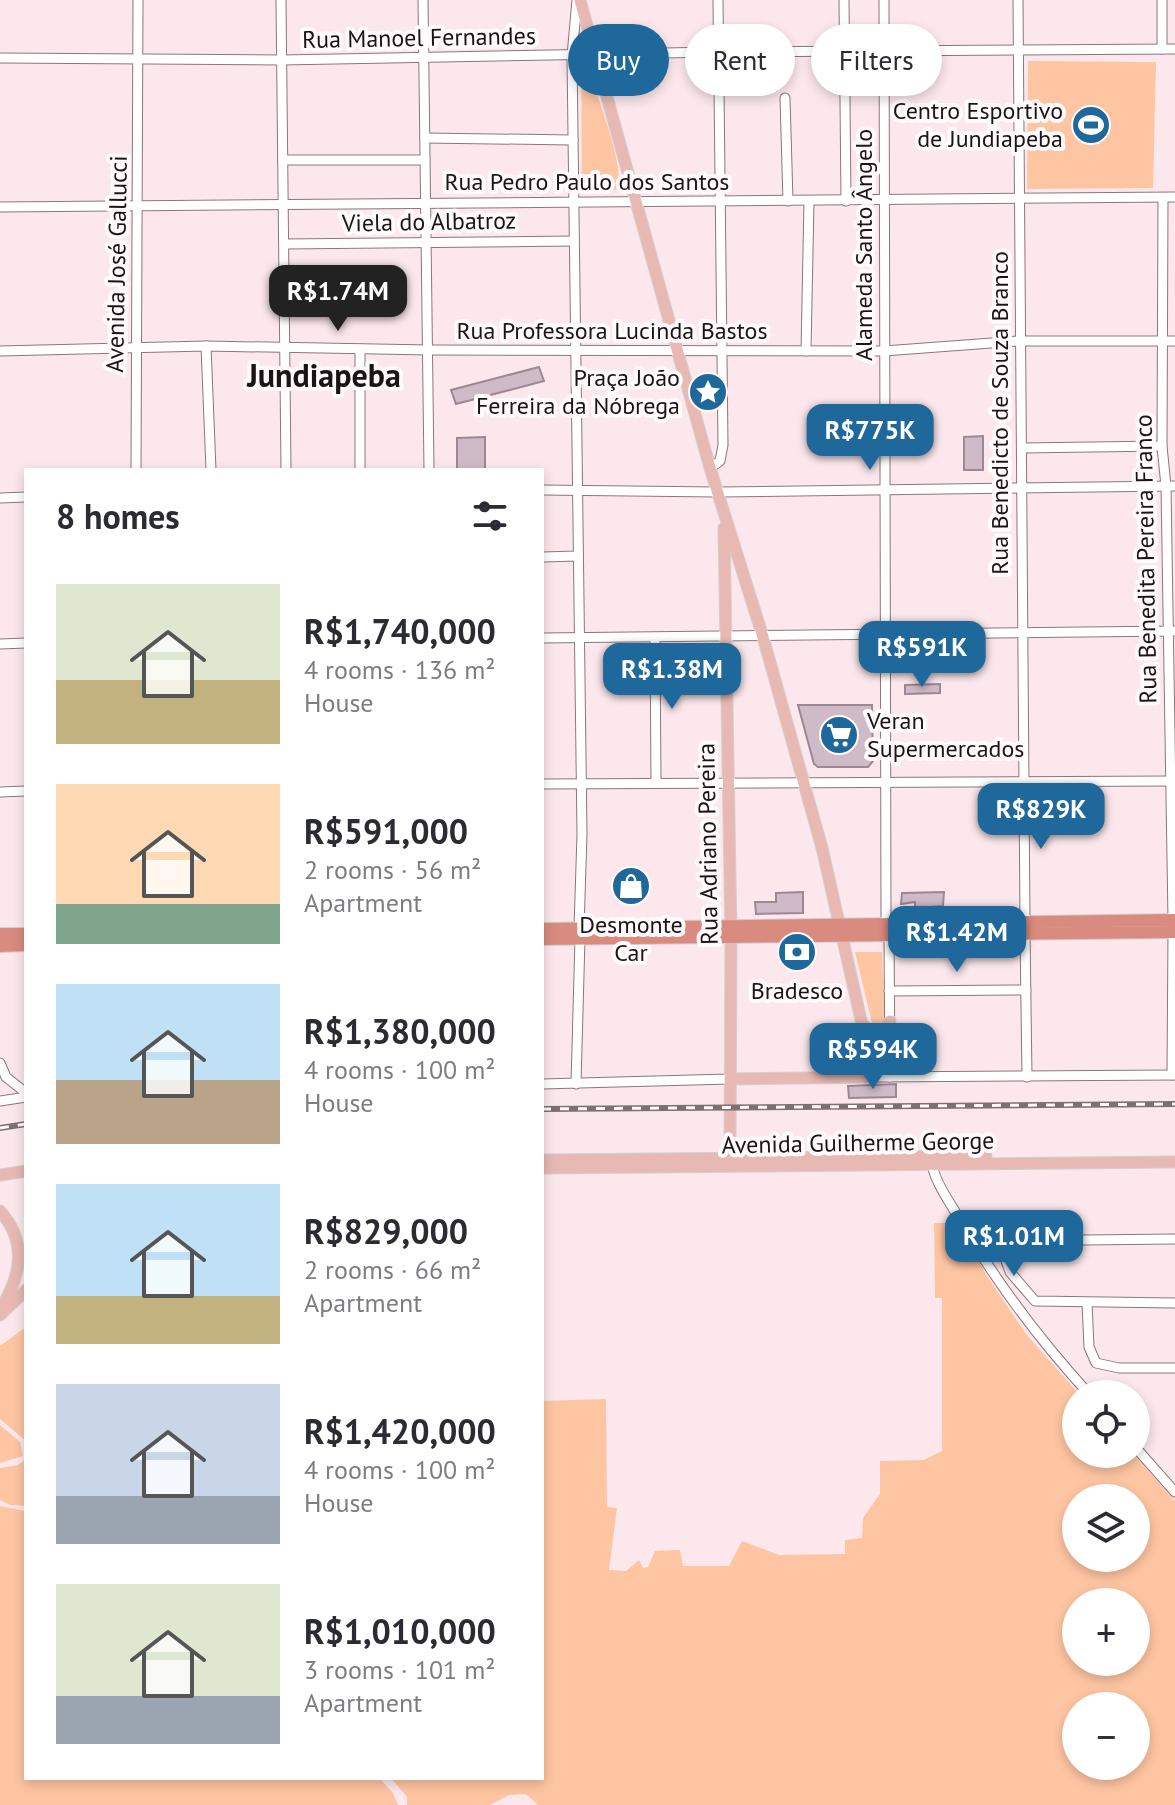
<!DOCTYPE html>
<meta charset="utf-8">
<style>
body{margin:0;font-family:"PT Sans",sans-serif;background:#f2f2f3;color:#2b2b33;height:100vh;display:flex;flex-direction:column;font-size:30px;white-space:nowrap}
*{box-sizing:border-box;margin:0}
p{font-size:26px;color:#7c7c81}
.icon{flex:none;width:44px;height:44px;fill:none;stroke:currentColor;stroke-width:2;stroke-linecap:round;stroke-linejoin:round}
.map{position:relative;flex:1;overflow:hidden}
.drawer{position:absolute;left:24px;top:468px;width:520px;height:1312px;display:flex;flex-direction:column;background:#fff;border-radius:0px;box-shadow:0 4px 12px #0003}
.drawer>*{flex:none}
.guide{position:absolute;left:568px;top:24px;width:486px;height:72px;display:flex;gap:16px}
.fabs{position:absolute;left:1062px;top:1380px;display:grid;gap:16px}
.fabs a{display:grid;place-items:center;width:88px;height:88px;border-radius:50%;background:#fff;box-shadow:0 4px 12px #0003;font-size:40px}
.price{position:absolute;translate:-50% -68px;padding:0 18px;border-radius:16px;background:#1f689c;color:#fff;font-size:26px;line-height:52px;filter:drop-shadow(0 2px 4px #0008)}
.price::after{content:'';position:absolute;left:50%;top:48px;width:24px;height:18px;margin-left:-12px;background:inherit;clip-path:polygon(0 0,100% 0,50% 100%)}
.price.current{background:#222;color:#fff}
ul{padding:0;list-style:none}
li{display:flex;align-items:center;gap:24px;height:200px;padding:0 32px}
li span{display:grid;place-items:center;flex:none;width:224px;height:160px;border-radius:0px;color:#555}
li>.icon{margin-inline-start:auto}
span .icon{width:96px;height:96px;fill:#fffc;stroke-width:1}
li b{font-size:34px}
h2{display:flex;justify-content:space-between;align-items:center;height:96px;padding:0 32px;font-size:34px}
.chip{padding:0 28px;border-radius:36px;background:#fff;box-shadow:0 4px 12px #0003;font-size:28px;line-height:72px}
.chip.current{background:#1f689c;color:#fff}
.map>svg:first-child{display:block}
</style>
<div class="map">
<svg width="1175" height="1805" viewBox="0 0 1175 1805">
<rect width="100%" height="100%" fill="#fce8ec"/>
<g fill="#fec5a2" fill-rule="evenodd">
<path d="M1028 61 1156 62 1153 188 1027 189Z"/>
<path d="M581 68H588C596 93 627 171 617 190L593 192 582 187Z"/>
<path d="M855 952H882L885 1018 881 1028 877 1030 872 1023Z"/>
<path d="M934 1223H957L987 1276 1026 1334 1079 1394H1076V1454H1133L1175 1501V1805H538L526 1794 509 1795 490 1805H407V1797L391 1778H542V1401L606 1399 607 1507 617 1508 609 1570 626 1571 639 1560 643 1568 648 1567 655 1551 680 1550 683 1566H729L742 1541 779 1555 845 1554V1540L862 1538 863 1518 880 1494V1461L924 1460 942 1451V1298H935ZM1076 1498H1136V1558H1076ZM1076 1602H1136V1662H1076ZM1076 1706H1136V1766H1076Z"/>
<path d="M26 1327V1441L0 1419V1346Z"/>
<path d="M0 1425 20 1442 23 1456 0 1463Z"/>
<path d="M26 1459V1506L10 1505 0 1500V1468L18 1465Z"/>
<path d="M0 1506 26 1511V1778H379L393 1793 398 1805H0Z"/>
</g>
<g fill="#cfbbc7" stroke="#9b8893" stroke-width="2">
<path d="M539 367 544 381 456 404 451 390Z"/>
<path d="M983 436V470H964V437Z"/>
<path d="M485 437V470H457V438Z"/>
<path d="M940 684V693L905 694V685Z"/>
<path d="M798 705H872L873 761 868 767H818L814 764Z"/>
<path d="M803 892V913L756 914 755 902H776V893Z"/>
<path d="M944 892 943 906 915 908V902L901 904 902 893Z"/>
<path d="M896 1084V1097L849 1098 848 1086Z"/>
</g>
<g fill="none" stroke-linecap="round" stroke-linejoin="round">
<defs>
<g id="minor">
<path d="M281 0 286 470"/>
<path d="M423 0 429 470"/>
<path d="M577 0 572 56 582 834 579 929"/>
<path d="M844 0 846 201"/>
<path d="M884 0 886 922"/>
<path d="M1018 0 1025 921"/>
<path d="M1162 0V49"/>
<path d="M0 58 282 60 719 52 1175 49"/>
<path d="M785 98 788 201"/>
<path d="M425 138 573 140"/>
<path d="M283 160H425"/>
<path d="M1163 198 1162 446 1166 486 1173 920"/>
<path d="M0 207 1175 197"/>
<path d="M284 244 574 241"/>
<path d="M206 346 211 470"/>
<path d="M360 349V470"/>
<path d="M0 351 206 346 430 350 884 351 1019 341H1175"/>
<path d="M806 351 809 201"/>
<path d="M1022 448 1162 446"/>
<path d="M710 468 720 461 723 445 718 0"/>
<path d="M136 470 138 0"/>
<path d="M542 490 717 492 1175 486"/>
<path d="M0 498 26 497"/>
<path d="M542 557 578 556"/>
<path d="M542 638 1175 631"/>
<path d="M655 639 656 783"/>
<path d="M0 644 26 643"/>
<path d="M542 784 1172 781"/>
<path d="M0 792 26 791"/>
<path d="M1025 933 1027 1077"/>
<path d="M889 935 890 1077"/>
<path d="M889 991 1026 990"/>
<path d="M0 1063 6 1077 26 1093"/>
<path d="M1172 1075 1173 932"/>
<path d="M874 1077 1175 1075"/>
<path d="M542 1084 730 1079"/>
<path d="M576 1084 580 938"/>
<path d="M0 1101 26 1097"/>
<path d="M931 1160C934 1180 947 1198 957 1215 995 1281 1038 1338 1089 1394"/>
<path d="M1175 1239 999 1241 1010 1272 1035 1301 1175 1303"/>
<path d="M1087 1303 1089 1347 1096 1363 1119 1368H1175"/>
<path d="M1136 1448 1175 1492"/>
</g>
<g id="major">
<path d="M580 0 710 468 763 637 822 848 874 1077 730 1079"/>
<path d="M866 1027 873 1034 881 1035 890 1021"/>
<path d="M722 1159 730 1149 731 935 724 528"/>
<path d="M542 1160 986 1156"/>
<path d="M542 1168 1175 1162"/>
<path d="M0 1175 26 1171"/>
<path d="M0 1211C28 1242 21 1277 0 1309"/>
<path d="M0 1315 26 1290"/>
</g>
<g id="highway">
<path d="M542 929 1175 920"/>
<path d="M0 934H26"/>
<path d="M542 939 1175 932"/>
<path d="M0 946 26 945"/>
</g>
</defs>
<use href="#minor" stroke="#8c767b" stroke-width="11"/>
<use href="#major" stroke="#d2d0d0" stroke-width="13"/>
<use href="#highway" stroke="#d2d0d0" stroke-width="14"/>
<use href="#minor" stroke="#fff" stroke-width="9"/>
<use href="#major" stroke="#e8b9b2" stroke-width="11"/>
<use href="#highway" stroke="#d98b7f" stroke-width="12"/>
<defs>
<g id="rail">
<path d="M542 1109 1175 1104"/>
<path d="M0 1128 26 1124"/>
</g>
</defs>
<use href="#rail" stroke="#7d6f72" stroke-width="6"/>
<use href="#rail" stroke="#fffafb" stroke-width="3" stroke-dasharray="9" stroke-linecap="butt"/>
</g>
<defs>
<symbol id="stadium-disc" viewBox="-11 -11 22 22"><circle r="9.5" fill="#1f689c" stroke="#fffafb"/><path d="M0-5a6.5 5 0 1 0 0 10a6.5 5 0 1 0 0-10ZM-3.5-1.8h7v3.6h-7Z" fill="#fff"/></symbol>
<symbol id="sight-disc" viewBox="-11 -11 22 22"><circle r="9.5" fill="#1f689c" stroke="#fffafb"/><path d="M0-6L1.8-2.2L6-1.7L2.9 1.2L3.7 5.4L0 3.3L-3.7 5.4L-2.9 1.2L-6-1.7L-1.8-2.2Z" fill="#fff"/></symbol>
<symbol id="supermarket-disc" viewBox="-11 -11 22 22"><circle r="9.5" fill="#1f689c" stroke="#fffafb"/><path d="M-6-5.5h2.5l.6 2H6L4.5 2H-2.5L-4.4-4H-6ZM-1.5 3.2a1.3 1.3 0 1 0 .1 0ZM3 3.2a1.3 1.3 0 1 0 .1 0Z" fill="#fff"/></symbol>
<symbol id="shop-disc" viewBox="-11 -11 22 22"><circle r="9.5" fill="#1f689c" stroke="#fffafb"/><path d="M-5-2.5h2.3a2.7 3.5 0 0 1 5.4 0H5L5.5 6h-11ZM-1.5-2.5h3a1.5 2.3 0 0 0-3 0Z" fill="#fff"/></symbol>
<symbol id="bank-disc" viewBox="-11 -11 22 22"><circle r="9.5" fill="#1f689c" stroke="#fffafb"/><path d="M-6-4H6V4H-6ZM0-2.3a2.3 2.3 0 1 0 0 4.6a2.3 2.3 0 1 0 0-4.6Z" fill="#fff"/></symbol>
</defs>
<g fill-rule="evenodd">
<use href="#stadium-disc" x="1069" y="103" width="44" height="44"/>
<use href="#sight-disc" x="686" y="370" width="44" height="44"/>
<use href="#supermarket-disc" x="817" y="713" width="44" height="44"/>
<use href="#shop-disc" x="609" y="864" width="44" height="44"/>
<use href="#bank-disc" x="775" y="930" width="44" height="44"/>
</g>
<g text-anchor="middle" stroke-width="8" stroke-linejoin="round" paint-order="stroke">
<g font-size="24" fill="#1c1315" stroke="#fffafb">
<text transform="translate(419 38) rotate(-1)" y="8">Rua Manoel Fernandes</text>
<text x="587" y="190">Rua Pedro Paulo dos Santos</text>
<text transform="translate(429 222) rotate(-1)" y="8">Viela do Albatroz</text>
<text transform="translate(864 245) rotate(-90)" y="8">Alameda Santo Ângelo</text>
<text transform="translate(117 264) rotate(-89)" y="8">Avenida José Gallucci</text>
<text x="612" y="339">Rua Professora Lucinda Bastos</text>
<text transform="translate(1000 413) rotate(-90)" y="8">Rua Benedicto de Souza Branco</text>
<text transform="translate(1146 559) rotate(-91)" y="8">Rua Benedita Pereira Franco</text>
<text transform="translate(708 844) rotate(-91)" y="8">Rua Adriano Pereira</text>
<text transform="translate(858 1143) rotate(-1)" y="8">Avenida Guilherme George</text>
</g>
<g font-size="24" fill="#1c1315" stroke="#fffafb" text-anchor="end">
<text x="1063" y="119">Centro Esportivo<tspan x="1063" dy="28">de Jundiapeba</tspan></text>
<text x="680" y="386">Praça João<tspan x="680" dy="28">Ferreira da Nóbrega</tspan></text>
<text x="867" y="729" text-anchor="start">Veran<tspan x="867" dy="28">Supermercados</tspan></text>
<text x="631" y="933" text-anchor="middle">Desmonte<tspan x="631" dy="28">Car</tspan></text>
<text x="797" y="999" text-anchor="middle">Bradesco</text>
</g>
<g font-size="32" font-weight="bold" fill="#1c1315" stroke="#fffafb">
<text x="324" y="387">Jundiapeba</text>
</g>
</g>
</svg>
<div class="fabs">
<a><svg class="icon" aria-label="locate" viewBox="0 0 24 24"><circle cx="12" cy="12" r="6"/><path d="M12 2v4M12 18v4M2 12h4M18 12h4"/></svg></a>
<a><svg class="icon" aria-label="layers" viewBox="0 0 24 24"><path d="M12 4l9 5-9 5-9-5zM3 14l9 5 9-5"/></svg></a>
<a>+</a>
<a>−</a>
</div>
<b class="price current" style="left:338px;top:333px">R$1.74M</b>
<b class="price" style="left:870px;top:472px">R$775K</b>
<b class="price" style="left:922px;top:689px">R$591K</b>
<b class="price" style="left:672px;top:711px">R$1.38M</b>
<b class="price" style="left:1041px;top:851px">R$829K</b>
<b class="price" style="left:957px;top:974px">R$1.42M</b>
<b class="price" style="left:873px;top:1091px">R$594K</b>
<b class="price" style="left:1014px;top:1278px">R$1.01M</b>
<div class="guide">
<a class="chip current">Buy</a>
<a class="chip">Rent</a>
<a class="chip">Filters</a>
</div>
<section class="drawer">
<h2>8 homes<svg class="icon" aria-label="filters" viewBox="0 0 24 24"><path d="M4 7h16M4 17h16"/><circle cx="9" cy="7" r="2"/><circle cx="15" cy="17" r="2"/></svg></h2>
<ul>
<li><span style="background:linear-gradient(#dfe7d0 60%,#c2b280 0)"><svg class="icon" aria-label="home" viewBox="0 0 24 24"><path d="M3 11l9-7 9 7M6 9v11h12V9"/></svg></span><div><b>R$1,740,000</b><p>4 rooms · 136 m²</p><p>House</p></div></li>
<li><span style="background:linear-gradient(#ffd9b3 75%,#7fa58c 0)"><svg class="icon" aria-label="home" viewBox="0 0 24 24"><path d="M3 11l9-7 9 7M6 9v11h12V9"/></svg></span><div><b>R$591,000</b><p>2 rooms · 56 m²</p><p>Apartment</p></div></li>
<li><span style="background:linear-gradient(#bfe0f5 60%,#b9a48a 0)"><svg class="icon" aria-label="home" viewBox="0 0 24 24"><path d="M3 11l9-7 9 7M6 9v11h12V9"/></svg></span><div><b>R$1,380,000</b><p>4 rooms · 100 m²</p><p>House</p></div></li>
<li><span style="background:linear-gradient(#bfe0f5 70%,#c2b280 0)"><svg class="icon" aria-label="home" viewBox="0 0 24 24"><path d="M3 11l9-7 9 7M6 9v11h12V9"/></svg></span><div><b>R$829,000</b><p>2 rooms · 66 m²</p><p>Apartment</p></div></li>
<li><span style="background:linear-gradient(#c9d6e8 70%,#9aa5b1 0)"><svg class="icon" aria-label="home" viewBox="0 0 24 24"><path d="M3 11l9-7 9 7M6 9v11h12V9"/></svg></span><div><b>R$1,420,000</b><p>4 rooms · 100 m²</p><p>House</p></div></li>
<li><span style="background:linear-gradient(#dfe7d0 70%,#9aa5b1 0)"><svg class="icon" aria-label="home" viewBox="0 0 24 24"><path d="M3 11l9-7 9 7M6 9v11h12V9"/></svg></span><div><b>R$1,010,000</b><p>3 rooms · 101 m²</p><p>Apartment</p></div></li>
</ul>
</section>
</div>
